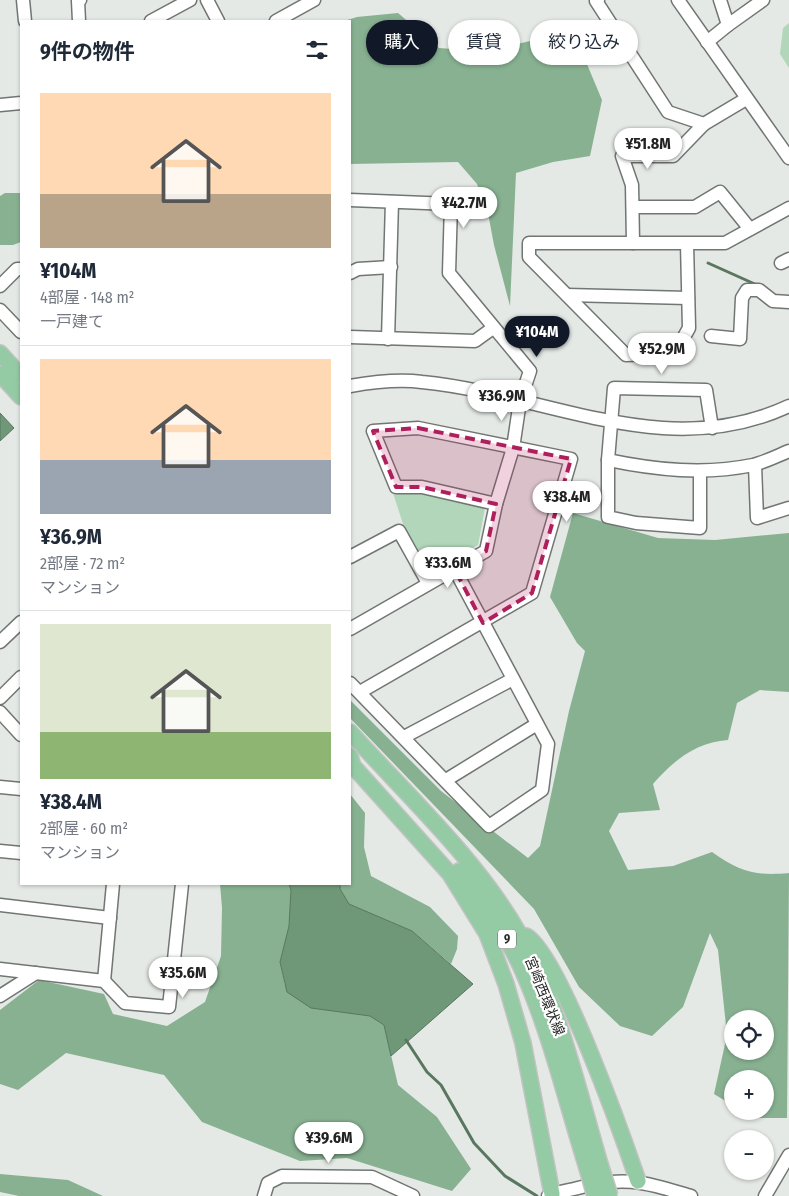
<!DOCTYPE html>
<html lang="ja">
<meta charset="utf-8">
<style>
body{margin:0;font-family:"Fira Sans Condensed","Noto Sans JP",sans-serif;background:#f6f6f7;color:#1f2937;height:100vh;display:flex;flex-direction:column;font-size:19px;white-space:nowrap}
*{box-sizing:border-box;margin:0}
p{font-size:16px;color:#747a83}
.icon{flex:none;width:28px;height:28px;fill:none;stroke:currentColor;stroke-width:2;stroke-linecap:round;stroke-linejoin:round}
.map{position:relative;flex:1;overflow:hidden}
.sheet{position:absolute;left:20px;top:20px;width:331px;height:865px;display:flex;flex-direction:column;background:#fff;border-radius:0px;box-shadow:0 1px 4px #0004}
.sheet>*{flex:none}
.banner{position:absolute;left:366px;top:20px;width:348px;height:45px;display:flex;gap:10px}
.tools{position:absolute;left:724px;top:1010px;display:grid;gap:10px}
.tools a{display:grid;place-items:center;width:50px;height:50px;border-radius:50%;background:#fff;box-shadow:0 1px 4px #0004;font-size:25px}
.price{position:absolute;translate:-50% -42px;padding:0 11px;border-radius:18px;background:#fff;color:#222;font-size:16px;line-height:32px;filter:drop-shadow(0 1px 2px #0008)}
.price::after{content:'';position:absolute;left:50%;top:30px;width:15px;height:11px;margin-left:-8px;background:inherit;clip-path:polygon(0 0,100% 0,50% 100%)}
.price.active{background:#111827;color:#fff}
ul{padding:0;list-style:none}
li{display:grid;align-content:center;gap:10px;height:265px;padding:0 20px}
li+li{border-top:1px solid #e0e1e3}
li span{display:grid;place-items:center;height:155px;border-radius:0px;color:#555}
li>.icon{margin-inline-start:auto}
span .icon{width:90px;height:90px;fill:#fffc;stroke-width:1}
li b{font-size:21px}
h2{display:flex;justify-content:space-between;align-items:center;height:60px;padding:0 20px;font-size:21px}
.chip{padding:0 18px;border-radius:22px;background:#fff;box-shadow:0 1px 4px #0004;font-size:18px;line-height:45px}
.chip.active{background:#111827;color:#fff}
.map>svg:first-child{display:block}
</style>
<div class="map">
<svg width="789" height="1196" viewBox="0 0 789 1196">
<rect width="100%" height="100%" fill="#e4e9e5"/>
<g fill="#b1d6b9">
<path d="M789 23V68L780 54 783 28Z"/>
<path d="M421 490 485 508 478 545 433 570 429 568 403 524 393 493Z"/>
</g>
<g fill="#87b191" fill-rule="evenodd">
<path d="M398 13 439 48 466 50 508 46 544 38 571 26 602 100 590 156 553 162 516 173 510 306 494 245 488 213 477 184 458 162 350 164V21H344L357 17Z"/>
<path d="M5 193H21V242L13 245H0V196Z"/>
<path d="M573 513 658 538 715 540 789 533V692L760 690 737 703 728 740C696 742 673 761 653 784L660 810 619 813 609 831 628 870 673 866 712 852C740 872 755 876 789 873L787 1118H755L743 1111H765V1079H732V1105L714 1094 727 1035 718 950 710 933 683 1007 652 1036 620 1026 579 987 534 909 350 718V700L441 791 528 858 540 846 569 711 585 651 577 643 550 597ZM732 1019H765V1051H732Z"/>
<path d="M350 794 365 813 364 847 371 876 430 907 458 936 457 949 451 964 412 931 349 904 340 889V884H350Z"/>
<path d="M220 884H289L291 890 289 926 280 962 285 985 337 1011 371 1016 384 1025 398 1085 437 1117 471 1169 452 1191 347 1158 300 1161 202 1122 164 1075 66 1053 18 1090 0 1084V1010L39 980 104 994 113 1014 167 1026 205 1002 221 956 222 908Z"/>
<path d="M0 1174 68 1180 103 1196H19L0 1192Z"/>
</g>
<g fill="#6f9878" stroke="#59765f">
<path d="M0 413 14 428 0 441Z"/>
<path d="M289 884H340V889L349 904 412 931 473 984 391 1056 384 1025 370 1016 311 1008 287 992 280 962 289 926 291 890Z"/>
</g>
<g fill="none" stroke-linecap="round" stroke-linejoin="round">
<g stroke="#59765f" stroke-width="3">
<path d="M708 263 757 285"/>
<path d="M406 1040 427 1072 441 1085 474 1143 505 1176 537 1196"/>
</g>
<defs>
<g id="minor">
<path d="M23 0 25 21"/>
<path d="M207 0 218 21"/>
<path d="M598 0 596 1 668 112 704 124 746 99"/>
<path d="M678 0 789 158"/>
<path d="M79 21 78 1 80 0"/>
<path d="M151 21 190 0"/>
<path d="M276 21 314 0"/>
<path d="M728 25 763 0"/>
<path d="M707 42 728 25 720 0"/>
<path d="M0 105 21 103"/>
<path d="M350 200 451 204 449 273 530 371 520 401 513 448 496 504 486 551 350 629"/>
<path d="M633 207H695L720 192 750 229"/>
<path d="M633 243 632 185 622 156H673L704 124"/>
<path d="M687 243 689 328 675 353 626 355 529 257V243H725L789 208"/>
<path d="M781 263 789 259"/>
<path d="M350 273 358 269 391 267"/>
<path d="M0 286 17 269H21"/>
<path d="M567 295 688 298"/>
<path d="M0 310 21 332"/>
<path d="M711 336 740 339 742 298 747 290H759L773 301 789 302"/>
<path d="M350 337 475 341 493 328"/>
<path d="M388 339 392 202"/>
<path d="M350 386C373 382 399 379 422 382 546 394 665 464 789 406"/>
<path d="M608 460C656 470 704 475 753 465 765 462 777 456 789 451"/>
<path d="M755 465 757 518 789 508"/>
<path d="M700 472V528L636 523 608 517V460L614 388 706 390 712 428"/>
<path d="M350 557 399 531 428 583"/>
<path d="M0 642 21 622"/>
<path d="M350 683 489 826 542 790 548 744 455 570"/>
<path d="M360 692 532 593 571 459 418 428 373 431 396 487H422L496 504"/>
<path d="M0 698 21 677"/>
<path d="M0 712 21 735"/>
<path d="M404 737 513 679"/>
<path d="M446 780 537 724"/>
<path d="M0 787 21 789"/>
<path d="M0 851 21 853"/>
<path d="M0 905 110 918"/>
<path d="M0 969 104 981 125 1003 169 1007 182 884"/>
<path d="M104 981 113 884"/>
<path d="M0 996 36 973"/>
<path d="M264 1196 268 1183 282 1176 372 1177 413 1196"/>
<path d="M548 1196C556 1192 565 1191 574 1189 624 1175 643 1182 691 1196"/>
<path d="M765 1196 789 1155"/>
</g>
<g id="major">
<path d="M0 353 21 376"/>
<path d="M0 374 21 397"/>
<path d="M350 732C405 793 478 861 518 932 559 1003 577 1086 600 1164"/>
<path d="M350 756 353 766 450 874 487 934 506 984 523 1043 552 1194"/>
<path d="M459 871C483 901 505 932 521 967 550 1031 566 1101 587 1168"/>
<path d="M526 936C558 952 624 1140 638 1181"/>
</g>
</defs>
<use href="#minor" stroke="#727673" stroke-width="15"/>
<use href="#major" stroke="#c2c3c2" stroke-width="18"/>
<use href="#minor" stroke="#fff" stroke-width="12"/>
<use href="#major" stroke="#94caa4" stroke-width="15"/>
<defs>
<g id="major-bridge">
<path d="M600 1164 610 1196"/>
<path d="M587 1168 595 1196"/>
</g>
</defs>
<use href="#major-bridge" stroke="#c2c3c2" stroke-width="18" stroke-linecap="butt"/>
<use href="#major-bridge" stroke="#94caa4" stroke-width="15"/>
</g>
<path fill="#ad205c" fill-opacity="0.2" stroke="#ad205c" stroke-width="4" stroke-dasharray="10 6" stroke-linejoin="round" d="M418 428 571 459 532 593 483 623 455 570 486 551 496 504 422 487H396L373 431Z"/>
<g text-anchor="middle" stroke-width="4.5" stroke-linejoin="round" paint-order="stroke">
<rect fill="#fff" stroke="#676867" stroke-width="1" x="498" y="929.5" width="18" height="19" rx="4"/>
<g font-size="12" font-weight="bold" fill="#262826">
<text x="507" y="943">9</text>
</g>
<g font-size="14" fill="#262826" stroke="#fff">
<text transform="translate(545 996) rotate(68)" y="5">宮崎西環状線</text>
</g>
</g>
</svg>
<div class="tools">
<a><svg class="icon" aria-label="locate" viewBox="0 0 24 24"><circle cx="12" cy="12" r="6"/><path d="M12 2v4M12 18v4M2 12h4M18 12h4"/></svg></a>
<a>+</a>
<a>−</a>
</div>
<b class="price" style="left:648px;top:170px">¥51.8M</b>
<b class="price" style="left:464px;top:229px">¥42.7M</b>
<b class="price active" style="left:537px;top:358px">¥104M</b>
<b class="price" style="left:662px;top:375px">¥52.9M</b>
<b class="price" style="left:502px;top:422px">¥36.9M</b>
<b class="price" style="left:567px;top:523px">¥38.4M</b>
<b class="price" style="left:448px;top:589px">¥33.6M</b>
<b class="price" style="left:183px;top:999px">¥35.6M</b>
<b class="price" style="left:329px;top:1164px">¥39.6M</b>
<div class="banner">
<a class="chip active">購入</a>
<a class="chip">賃貸</a>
<a class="chip">絞り込み</a>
</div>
<section class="sheet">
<h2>9件の物件<svg class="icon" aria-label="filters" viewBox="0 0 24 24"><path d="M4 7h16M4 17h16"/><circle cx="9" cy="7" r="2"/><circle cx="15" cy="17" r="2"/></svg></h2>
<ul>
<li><span style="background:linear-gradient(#ffd9b3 65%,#b9a48a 0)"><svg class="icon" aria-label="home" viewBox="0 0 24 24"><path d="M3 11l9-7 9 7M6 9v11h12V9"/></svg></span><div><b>¥104M</b><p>4部屋 · 148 m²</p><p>一戸建て</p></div></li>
<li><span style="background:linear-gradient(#ffd9b3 65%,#9aa5b1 0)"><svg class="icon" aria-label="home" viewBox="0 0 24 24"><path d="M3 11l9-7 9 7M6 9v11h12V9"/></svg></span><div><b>¥36.9M</b><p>2部屋 · 72 m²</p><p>マンション</p></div></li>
<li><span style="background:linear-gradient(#dfe7d0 70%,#8fb573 0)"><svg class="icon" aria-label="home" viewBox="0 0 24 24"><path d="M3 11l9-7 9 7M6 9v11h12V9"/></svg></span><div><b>¥38.4M</b><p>2部屋 · 60 m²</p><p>マンション</p></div></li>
</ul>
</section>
</div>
